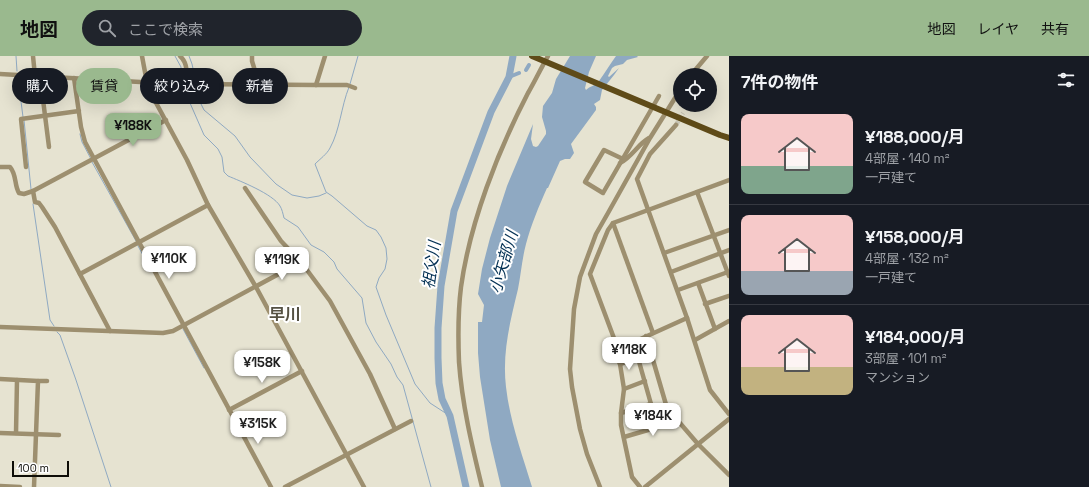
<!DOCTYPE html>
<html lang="ja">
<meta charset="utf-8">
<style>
body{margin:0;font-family:"Space Grotesk","Noto Sans JP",sans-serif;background:#20242c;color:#f1f3f6;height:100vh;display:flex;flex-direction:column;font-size:15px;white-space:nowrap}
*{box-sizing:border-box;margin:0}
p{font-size:13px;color:#9ea1a6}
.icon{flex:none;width:22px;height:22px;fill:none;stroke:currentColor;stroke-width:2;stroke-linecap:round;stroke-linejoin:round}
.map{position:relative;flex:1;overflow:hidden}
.details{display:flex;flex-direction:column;background:#171b24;width:360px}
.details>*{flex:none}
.guide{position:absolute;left:12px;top:12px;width:380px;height:36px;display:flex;gap:8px}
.controls{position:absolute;left:673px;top:12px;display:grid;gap:8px}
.controls a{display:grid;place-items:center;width:44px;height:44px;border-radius:50%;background:#171b24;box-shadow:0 4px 16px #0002;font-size:20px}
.scale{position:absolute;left:12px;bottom:10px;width:57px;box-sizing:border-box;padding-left:4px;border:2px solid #0e0d07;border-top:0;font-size:11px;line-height:14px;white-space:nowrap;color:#0e0d07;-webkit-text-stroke:3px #fff;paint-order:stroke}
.price{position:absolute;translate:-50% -34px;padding:0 9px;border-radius:8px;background:#fff;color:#222;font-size:13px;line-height:26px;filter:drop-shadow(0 1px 2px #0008)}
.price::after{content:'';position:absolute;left:50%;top:24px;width:12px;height:9px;margin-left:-6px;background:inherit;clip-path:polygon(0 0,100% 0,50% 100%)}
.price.active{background:#9ab98e;color:#111}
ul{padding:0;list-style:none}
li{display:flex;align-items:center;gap:12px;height:100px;padding:0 12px}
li+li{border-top:1px solid #363941}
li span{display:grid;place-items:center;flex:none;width:112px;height:80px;border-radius:8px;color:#555}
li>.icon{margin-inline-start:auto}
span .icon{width:48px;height:48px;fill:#fffc;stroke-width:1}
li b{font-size:17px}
h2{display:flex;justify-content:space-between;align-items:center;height:48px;padding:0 12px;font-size:17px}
.tag{padding:0 14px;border-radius:18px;background:#171b24;box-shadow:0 4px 16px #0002;font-size:14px;line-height:36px}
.tag.active{background:#9ab98e;color:#111}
header{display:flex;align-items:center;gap:24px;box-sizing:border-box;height:56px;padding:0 20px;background:#9ab98e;color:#111}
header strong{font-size:19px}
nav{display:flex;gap:22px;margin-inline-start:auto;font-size:14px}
.search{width:280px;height:36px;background:#20242c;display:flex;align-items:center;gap:10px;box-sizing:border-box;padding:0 14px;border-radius:22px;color:#9ea1a6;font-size:15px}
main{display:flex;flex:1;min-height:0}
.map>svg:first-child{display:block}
</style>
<header>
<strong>地図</strong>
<div class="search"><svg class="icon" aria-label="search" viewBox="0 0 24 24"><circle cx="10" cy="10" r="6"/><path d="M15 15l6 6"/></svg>ここで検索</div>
<nav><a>地図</a><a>レイヤ</a><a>共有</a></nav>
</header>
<main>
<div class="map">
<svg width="729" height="431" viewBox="0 0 729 431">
<rect width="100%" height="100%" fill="#e6e3d1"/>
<path fill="#8fa9c2" d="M570 0H596L589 16 585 32 586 34C590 30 595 30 599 25 605 17 610 8 616 0H637L638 1 627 4 623 8 615 10 612 12 608 20 609 21 619 12 614 19 602 34 600 44 594 48 596 51V54L571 88 574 97 570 103H565L560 105 548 132H547C539 150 531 169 526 188 522 203 521 218 518 233 510 266 502 297 506 331 510 366 522 398 532 431H501L490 384 480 321 478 297V266H482L484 249 478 238 482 213 490 182 507 130 533 68 531 83 533 90 536 91 538 90 546 78V75L542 61 543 50 552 37 556 23Z"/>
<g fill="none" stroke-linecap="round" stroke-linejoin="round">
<g stroke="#8fa9c2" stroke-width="1">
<path d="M16 0 17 15"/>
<path d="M175 0 181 11V24"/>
<path d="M189 0 192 8 196 26"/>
<path d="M18 22 23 61"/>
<path d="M350 28 358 0"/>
<path d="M183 31 204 79 218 93 222 101 224 116 228 120C240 125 273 138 280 150 282 153 283 158 284 162L298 171 311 189 324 196 334 206 337 213 362 242 366 267 376 286 391 308 397 321 403 329 431 431"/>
<path d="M197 31 200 46 204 54 235 80 250 101 276 128 292 139 307 142 319 140 326 137"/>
<path d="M349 31C341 51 340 74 330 92 327 98 320 103 315 108L326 136 332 140 367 170 376 174 381 181 386 192 387 203 385 213 379 222 376 231 386 259 415 328 430 347 450 360"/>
<path d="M24 64 31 133"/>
<path d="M80 78 82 86 91 103"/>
<path d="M92 106 136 185"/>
<path d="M33 148 50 264 54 270"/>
<path d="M137 188 146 205"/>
<path d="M183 273 204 312"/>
<path d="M57 276 60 279 76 324 111 431"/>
</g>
<g stroke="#8fa9c2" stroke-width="4">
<path d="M526 14 529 9"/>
<path d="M509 21 519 17"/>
</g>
<path stroke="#8fa9c2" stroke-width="7" d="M466 431 450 360 442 343 439 327 438 302V272L441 230 454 155 491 56 509 21 513 0"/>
<path stroke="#c6c3b3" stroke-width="4.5" stroke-dasharray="4.5 2" stroke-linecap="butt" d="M676 69 683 57"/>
<g stroke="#9d8f6f" stroke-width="4.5">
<path d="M33 0 35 20"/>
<path d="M142 0 148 32 187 104 208 149 256 231 364 431"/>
<path d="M180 0C188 7 187 18 186 28"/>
<path d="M252 0V5L259 28"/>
<path d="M0 18 175 28 316 29H347L355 32"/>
<path d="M691 19 707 0"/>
<path d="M40 20 49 91"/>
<path d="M74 22 81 71 85 86 271 431"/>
<path d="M316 29 325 0"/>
<path d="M676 69 650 98 637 123 687 262 710 334 729 358"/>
<path d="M623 103 604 94 585 126 603 137 659 40"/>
<path d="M620 107C632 101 638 88 649 82"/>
<path d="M0 111H10C17 119 14 129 19 137L24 138 33 135 166 64"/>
<path d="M26 111 21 63 79 55"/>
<path d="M245 132 281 185 301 206 330 245 370 318 395 373"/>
<path d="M33 135 35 146 39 147 42 151 55 171 110 275"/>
<path d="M697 136 729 220"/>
<path d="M613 167 653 277"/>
<path d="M664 197 729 174"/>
<path d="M671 216 729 194"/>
<path d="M80 218 208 149"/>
<path d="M698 227 715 273"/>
<path d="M678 234 728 216"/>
<path d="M705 248 729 240"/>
<path d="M0 271 163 277 173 275 301 206"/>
<path d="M646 280 667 352 698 388 729 419"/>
<path d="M695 284 729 265"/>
<path d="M618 293 590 218 608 174 613 167 729 124"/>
<path d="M638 302 651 348 658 367"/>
<path d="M620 308 638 302 632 286"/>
<path d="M0 323 38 325 34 431"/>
<path d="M38 325H47"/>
<path d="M624 333 645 325"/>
<path d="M229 354 302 315"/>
<path d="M621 357 651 348"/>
<path d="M0 377 59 379"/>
<path d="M16 377 17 324"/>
<path d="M624 381 648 374 671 357"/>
<path d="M0 430 20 431"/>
<path d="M285 431 411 365"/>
<path d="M482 431C472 390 462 348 459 306 458 281 458 255 461 231 470 166 498 95 528 37 535 25 541 12 548 0"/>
<path d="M600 431 587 398 580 373 572 331 570 313 574 253 580 221 596 178 608 157 650 82 680 34"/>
<path d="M640 431 632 421 621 369V357L624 333 620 308 614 295 687 262"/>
<path d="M645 431 729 363"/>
</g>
<path stroke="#5f4b18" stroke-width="6" d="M532 0 720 79 729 82"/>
</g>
<g text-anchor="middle" stroke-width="4" stroke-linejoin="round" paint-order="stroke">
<g font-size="16" font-style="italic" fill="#033053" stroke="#fff">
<text transform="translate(503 206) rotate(-74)" y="6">小矢部川</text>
<text transform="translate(431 209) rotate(-82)" y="6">祖父川</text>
</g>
<g font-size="16" font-weight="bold" fill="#555143" stroke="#fff">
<text x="285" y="264">早川</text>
</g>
</g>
</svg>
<div class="controls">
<a><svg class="icon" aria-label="locate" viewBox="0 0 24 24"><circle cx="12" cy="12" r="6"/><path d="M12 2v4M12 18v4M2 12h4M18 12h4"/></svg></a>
</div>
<div class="scale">100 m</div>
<b class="price active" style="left:133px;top:91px">¥188K</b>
<b class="price" style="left:169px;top:224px">¥110K</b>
<b class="price" style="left:282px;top:225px">¥119K</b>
<b class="price" style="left:629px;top:315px">¥118K</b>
<b class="price" style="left:262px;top:328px">¥158K</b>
<b class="price" style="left:653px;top:381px">¥184K</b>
<b class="price" style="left:258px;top:389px">¥315K</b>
<div class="guide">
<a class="tag">購入</a>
<a class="tag active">賃貸</a>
<a class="tag">絞り込み</a>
<a class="tag">新着</a>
</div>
</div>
<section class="details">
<h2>7件の物件<svg class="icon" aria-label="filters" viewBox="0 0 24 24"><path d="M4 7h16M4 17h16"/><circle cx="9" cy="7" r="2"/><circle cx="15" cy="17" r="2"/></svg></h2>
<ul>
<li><span style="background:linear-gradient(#f6c9c9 65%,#7fa58c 0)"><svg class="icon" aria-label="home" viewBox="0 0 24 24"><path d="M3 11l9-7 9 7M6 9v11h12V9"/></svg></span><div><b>¥188,000/月</b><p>4部屋 · 140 m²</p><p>一戸建て</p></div></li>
<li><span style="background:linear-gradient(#f6c9c9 70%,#9aa5b1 0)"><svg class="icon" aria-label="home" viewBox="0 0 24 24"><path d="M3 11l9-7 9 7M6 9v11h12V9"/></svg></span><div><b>¥158,000/月</b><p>4部屋 · 132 m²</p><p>一戸建て</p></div></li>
<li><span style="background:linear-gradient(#f6c9c9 65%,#c2b280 0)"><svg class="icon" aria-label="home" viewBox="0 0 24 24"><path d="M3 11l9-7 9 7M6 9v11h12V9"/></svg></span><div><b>¥184,000/月</b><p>3部屋 · 101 m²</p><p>マンション</p></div></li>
</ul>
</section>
</main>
